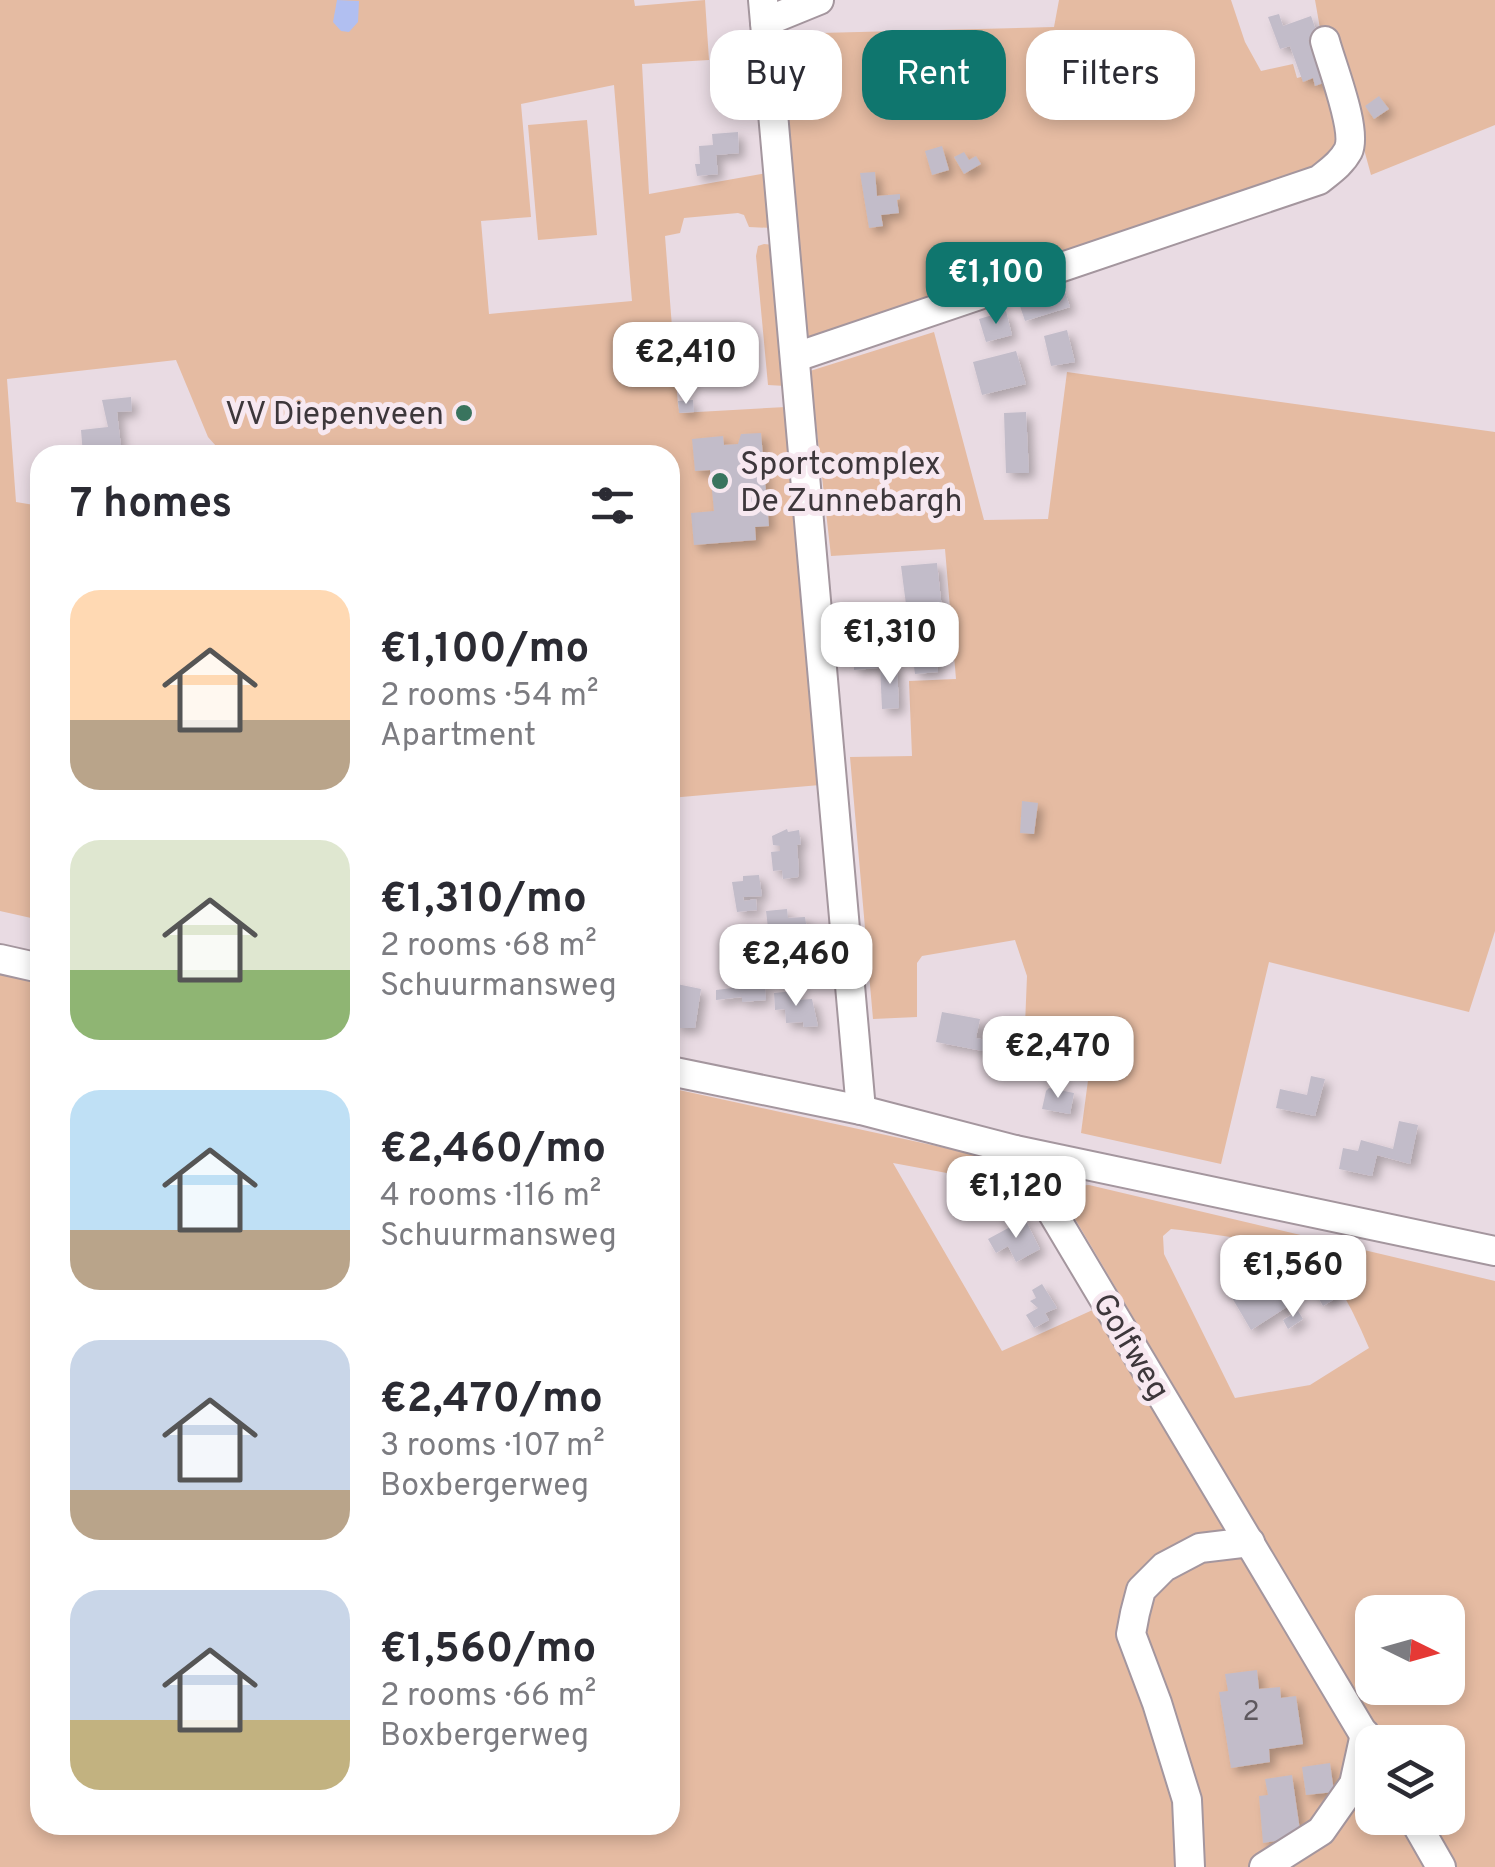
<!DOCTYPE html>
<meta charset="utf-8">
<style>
body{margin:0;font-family:Overpass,sans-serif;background:#f7f7f7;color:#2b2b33;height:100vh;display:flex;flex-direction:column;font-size:38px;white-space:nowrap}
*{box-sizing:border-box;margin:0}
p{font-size:32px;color:#7c7c81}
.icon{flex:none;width:55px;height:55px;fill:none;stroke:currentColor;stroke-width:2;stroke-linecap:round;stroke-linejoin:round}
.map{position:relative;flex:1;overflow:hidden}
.panel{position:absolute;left:30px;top:445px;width:650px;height:1390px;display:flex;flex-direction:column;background:#fff;border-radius:30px;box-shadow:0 5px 15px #0003}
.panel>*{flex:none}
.guide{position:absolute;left:710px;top:30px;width:635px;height:90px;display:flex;gap:20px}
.needle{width:65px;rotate:95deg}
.buttons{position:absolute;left:1355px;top:1595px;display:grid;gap:20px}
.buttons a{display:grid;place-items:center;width:110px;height:110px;border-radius:20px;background:#fff;box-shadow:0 5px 15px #0003;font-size:50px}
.price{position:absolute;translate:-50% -85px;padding:0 22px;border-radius:20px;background:#fff;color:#222;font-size:32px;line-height:65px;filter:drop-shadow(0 2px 5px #0008)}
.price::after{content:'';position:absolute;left:50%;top:60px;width:30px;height:22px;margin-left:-15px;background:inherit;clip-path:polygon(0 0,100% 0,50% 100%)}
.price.selected{background:#0f766e;color:#fff}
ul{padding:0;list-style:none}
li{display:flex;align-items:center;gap:30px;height:250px;padding:0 40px}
li span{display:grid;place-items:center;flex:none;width:280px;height:200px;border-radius:30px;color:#555}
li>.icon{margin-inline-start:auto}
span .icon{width:120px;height:120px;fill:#fffc;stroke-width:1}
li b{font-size:42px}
h2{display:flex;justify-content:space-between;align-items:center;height:120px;padding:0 40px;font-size:42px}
.pill{padding:0 35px;border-radius:30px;background:#fff;box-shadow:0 5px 15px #0003;font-size:35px;line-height:90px}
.pill.selected{background:#0f766e;color:#fff}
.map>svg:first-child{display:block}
</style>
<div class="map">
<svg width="1495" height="1867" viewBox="0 0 1495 1867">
<defs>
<filter id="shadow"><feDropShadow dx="5.5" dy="5.5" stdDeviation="5" flood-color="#0004"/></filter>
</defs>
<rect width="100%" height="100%" fill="#e9dbe3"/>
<g fill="#e5bba2" fill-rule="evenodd">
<path d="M0 0H634L635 6 705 0 709 60 642 64 649 194 767 173 773 228 749 227 744 215 738 213 684 218 680 233 665 236 678 405 680 413 786 407 820 785 670 798V455H224L208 437 176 360 7 379 16 502 40 506V920L0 911ZM614 85 632 301 489 314 481 221 531 217 521 104Z"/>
<path d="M1059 0H1231L1245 42 1261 71 1293 64 1297 78 1317 73 1309 46 1321 34 1315 0H1495V125L1371 175 1352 105 1332 161 807 350 780 34 1054 27Z"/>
<path d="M587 120 597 235 538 240 528 125Z"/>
<path d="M764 244 774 245 785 386 768 385 756 256 758 246Z"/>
<path d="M934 332 984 520 1048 519 1067 372 1495 432V931L1469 1012 1269 962 1221 1164 1081 1133 1093 1043 1025 1025 1027 976 1015 940 922 956 917 963V1017L873 1019 850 757 912 756 909 681 956 679 945 549 831 556 810 371Z"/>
<path d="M0 970 40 979V1825H670V1088L996 1159 1022 1187 893 1163 1002 1351 1097 1308 1175 1441 1197 1425 1062 1197 1076 1186 1089 1185 1495 1281V1867H0ZM1171 1229C1206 1233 1289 1243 1316 1261 1337 1275 1359 1324 1369 1348L1310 1385 1235 1398 1164 1254 1163 1236ZM1372 1612H1448V1688H1372ZM1372 1742H1448V1818H1372Z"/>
</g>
<path fill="#b1bff1" d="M337 0 359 1 358 22 349 32 341 31 333 22Z"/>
<g fill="#c2bcc9" filter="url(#shadow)">
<path d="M1279 14 1283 26 1311 16 1318 36 1308 40 1326 82 1315 86 1313 78 1303 82 1290 46 1280 49 1268 17Z"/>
<path d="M1379 96 1389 109 1374 119 1365 106Z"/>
<path d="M738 132 739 153 716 155 718 174 697 176 695 164H700L699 146 713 145 712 134Z"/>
<path d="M942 146 949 170 932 175 925 151Z"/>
<path d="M964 152 969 160 976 156 981 164 964 174 954 157Z"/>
<path d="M875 172 877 196 900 194V199L897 200 899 213 881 215 883 226 869 228 860 173Z"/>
<path d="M1064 289 1070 307 1025 321 1019 303Z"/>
<path d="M1006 311 1012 335 986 342 979 319Z"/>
<path d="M1067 330 1075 362 1051 366 1044 336Z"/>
<path d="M1016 351 1026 384 982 395 973 362Z"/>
<path d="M131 397 132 411 117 412 122 455H83L81 430 108 427 102 400Z"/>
<path d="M693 400 694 412 679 413 678 401Z"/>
<path d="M1026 412 1029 473H1006L1004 413Z"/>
<path d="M761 433 769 526 755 527 756 540 694 545 691 513 714 511 710 470 695 471 692 439 723 436 724 445 738 444 741 434Z"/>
<path d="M937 563 942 609 928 610 929 619 932 618 938 672 915 674 901 566Z"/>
<path d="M904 625 906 651 876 652 878 668 854 670V658H862L860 627Z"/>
<path d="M897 665 899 708 882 709 880 666Z"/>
<path d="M1022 801 1038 803 1034 834 1020 833Z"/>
<path d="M787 829 788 832 799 830 801 844 797 845 799 871 798 877 783 879 782 870 773 871 771 852 780 851V846L773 845 772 836Z"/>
<path d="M759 875 762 896 743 897 744 901 756 899 757 910 737 912 732 882 743 881V876Z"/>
<path d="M787 909 788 918 805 917 809 943 796 945 795 939 778 941 776 927 768 928 766 911Z"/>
<path d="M672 983 701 989 695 1028H678L674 1023 676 1011 670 1009Z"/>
<path d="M765 984 766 1000 742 1002V997L716 1000V990Z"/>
<path d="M795 991 796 1000 812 999 818 1026 804 1027 803 1022 786 1023 785 1009 775 1010 774 993Z"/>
<path d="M942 1012 980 1019 976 1038 990 1041 988 1052 936 1042Z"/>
<path d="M1011 1038 1021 1039 1019 1057 1009 1056Z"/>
<path d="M1311 1076 1325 1079 1315 1116 1276 1108 1280 1089 1307 1095Z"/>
<path d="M1049 1088 1074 1093 1070 1114 1042 1109 1046 1091Z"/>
<path d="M1399 1121 1418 1125 1410 1164 1377 1155 1372 1176 1339 1169 1343 1148 1358 1151 1361 1140 1393 1149Z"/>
<path d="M1025 1219 1040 1249 1016 1262 1008 1246 996 1253 988 1239Z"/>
<path d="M1327 1277 1338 1297 1323 1306 1312 1286Z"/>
<path d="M1042 1284 1057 1308 1045 1313 1049 1320 1034 1328 1026 1315 1038 1308 1030 1301 1036 1298 1032 1290Z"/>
<path d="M1252 1284 1261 1300 1283 1286 1293 1303 1251 1330 1231 1296Z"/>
<path d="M1298 1311 1303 1319 1288 1329 1283 1320Z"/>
<path d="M1257 1670 1259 1689 1280 1687 1281 1698 1296 1696 1303 1744 1269 1749 1270 1762 1231 1768 1219 1692 1228 1691 1225 1674Z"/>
<path d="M1330 1763 1334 1792 1306 1795 1302 1767Z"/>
<path d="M1292 1775 1301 1837 1263 1843 1259 1796 1268 1795 1265 1779Z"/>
</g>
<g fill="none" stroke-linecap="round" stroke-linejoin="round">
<defs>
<g id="minor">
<path d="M763 0 861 1110"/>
<path d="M765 22 819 0"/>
<path d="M796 357 1319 180C1330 171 1341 164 1348 151 1358 131 1331 64 1325 41"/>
<path d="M0 959 40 968"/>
<path d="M670 1071 861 1110 1015 1150 1495 1251"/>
<path d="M1015 1150 1372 1748"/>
<path d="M1413 1818 1441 1867"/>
<path d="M1190 1867 1187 1800 1157 1703 1131 1634 1135 1613 1141 1590 1164 1567 1200 1548 1250 1542"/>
<path d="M1264 1867 1321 1831 1354 1784 1365 1734"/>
</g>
</defs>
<use href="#minor" stroke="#a4969e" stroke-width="32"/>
<use href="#minor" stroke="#fff" stroke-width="28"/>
</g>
<g fill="#39745e" stroke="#f7e8f0" stroke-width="4">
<circle cx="464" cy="413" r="10"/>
<circle cx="720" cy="481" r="10"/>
</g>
<g text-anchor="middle" stroke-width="10" stroke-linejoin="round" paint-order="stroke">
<g font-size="28" fill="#5e585e">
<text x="1251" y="1720">2</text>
</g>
<g font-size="32" fill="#3d373b" stroke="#f7e8f0" text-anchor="end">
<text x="444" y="424">VV Diepenveen</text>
<text x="740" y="474" text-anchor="start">Sportcomplex<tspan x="740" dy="37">De Zunnebargh</tspan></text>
</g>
<g font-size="32" fill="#3d373b" stroke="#f7e8f0">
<text transform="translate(1132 1346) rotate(59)" y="11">Golfweg</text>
</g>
</g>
</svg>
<div class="buttons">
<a><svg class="needle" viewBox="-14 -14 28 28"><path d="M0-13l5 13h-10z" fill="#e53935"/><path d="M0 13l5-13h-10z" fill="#7c7c81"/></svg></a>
<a><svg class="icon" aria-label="layers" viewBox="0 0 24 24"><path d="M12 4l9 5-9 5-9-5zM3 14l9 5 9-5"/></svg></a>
</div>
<b class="price selected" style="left:996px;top:327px">€1,100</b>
<b class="price" style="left:686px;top:407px">€2,410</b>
<b class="price" style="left:890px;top:687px">€1,310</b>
<b class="price" style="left:796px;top:1009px">€2,460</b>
<b class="price" style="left:1058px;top:1101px">€2,470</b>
<b class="price" style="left:1016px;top:1241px">€1,120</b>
<b class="price" style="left:1293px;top:1320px">€1,560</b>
<div class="guide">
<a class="pill">Buy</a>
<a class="pill selected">Rent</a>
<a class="pill">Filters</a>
</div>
<section class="panel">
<h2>7 homes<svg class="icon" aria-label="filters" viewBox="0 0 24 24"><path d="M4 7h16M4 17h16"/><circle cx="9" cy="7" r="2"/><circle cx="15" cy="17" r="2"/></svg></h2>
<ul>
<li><span style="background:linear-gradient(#ffd9b3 65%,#b9a48a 0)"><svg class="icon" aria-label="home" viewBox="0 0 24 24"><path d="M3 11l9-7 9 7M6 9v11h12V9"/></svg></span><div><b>€1,100/mo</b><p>2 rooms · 54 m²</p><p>Apartment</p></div></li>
<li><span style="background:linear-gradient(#dfe7d0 65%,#8fb573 0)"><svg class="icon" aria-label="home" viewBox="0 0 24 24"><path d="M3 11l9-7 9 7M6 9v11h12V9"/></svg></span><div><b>€1,310/mo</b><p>2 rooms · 68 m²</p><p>Schuurmansweg</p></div></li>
<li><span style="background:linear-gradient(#bfe0f5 70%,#b9a48a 0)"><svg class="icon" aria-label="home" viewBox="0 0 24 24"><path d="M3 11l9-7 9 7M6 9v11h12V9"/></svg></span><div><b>€2,460/mo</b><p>4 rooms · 116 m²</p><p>Schuurmansweg</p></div></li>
<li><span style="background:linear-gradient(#c9d6e8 75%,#b9a48a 0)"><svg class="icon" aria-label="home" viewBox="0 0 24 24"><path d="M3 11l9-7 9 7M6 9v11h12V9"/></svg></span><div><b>€2,470/mo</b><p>3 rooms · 107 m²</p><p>Boxbergerweg</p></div></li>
<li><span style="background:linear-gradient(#c9d6e8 65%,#c2b280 0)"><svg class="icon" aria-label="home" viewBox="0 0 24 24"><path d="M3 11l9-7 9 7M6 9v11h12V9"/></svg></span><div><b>€1,560/mo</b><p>2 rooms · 66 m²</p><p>Boxbergerweg</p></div></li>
</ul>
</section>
</div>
